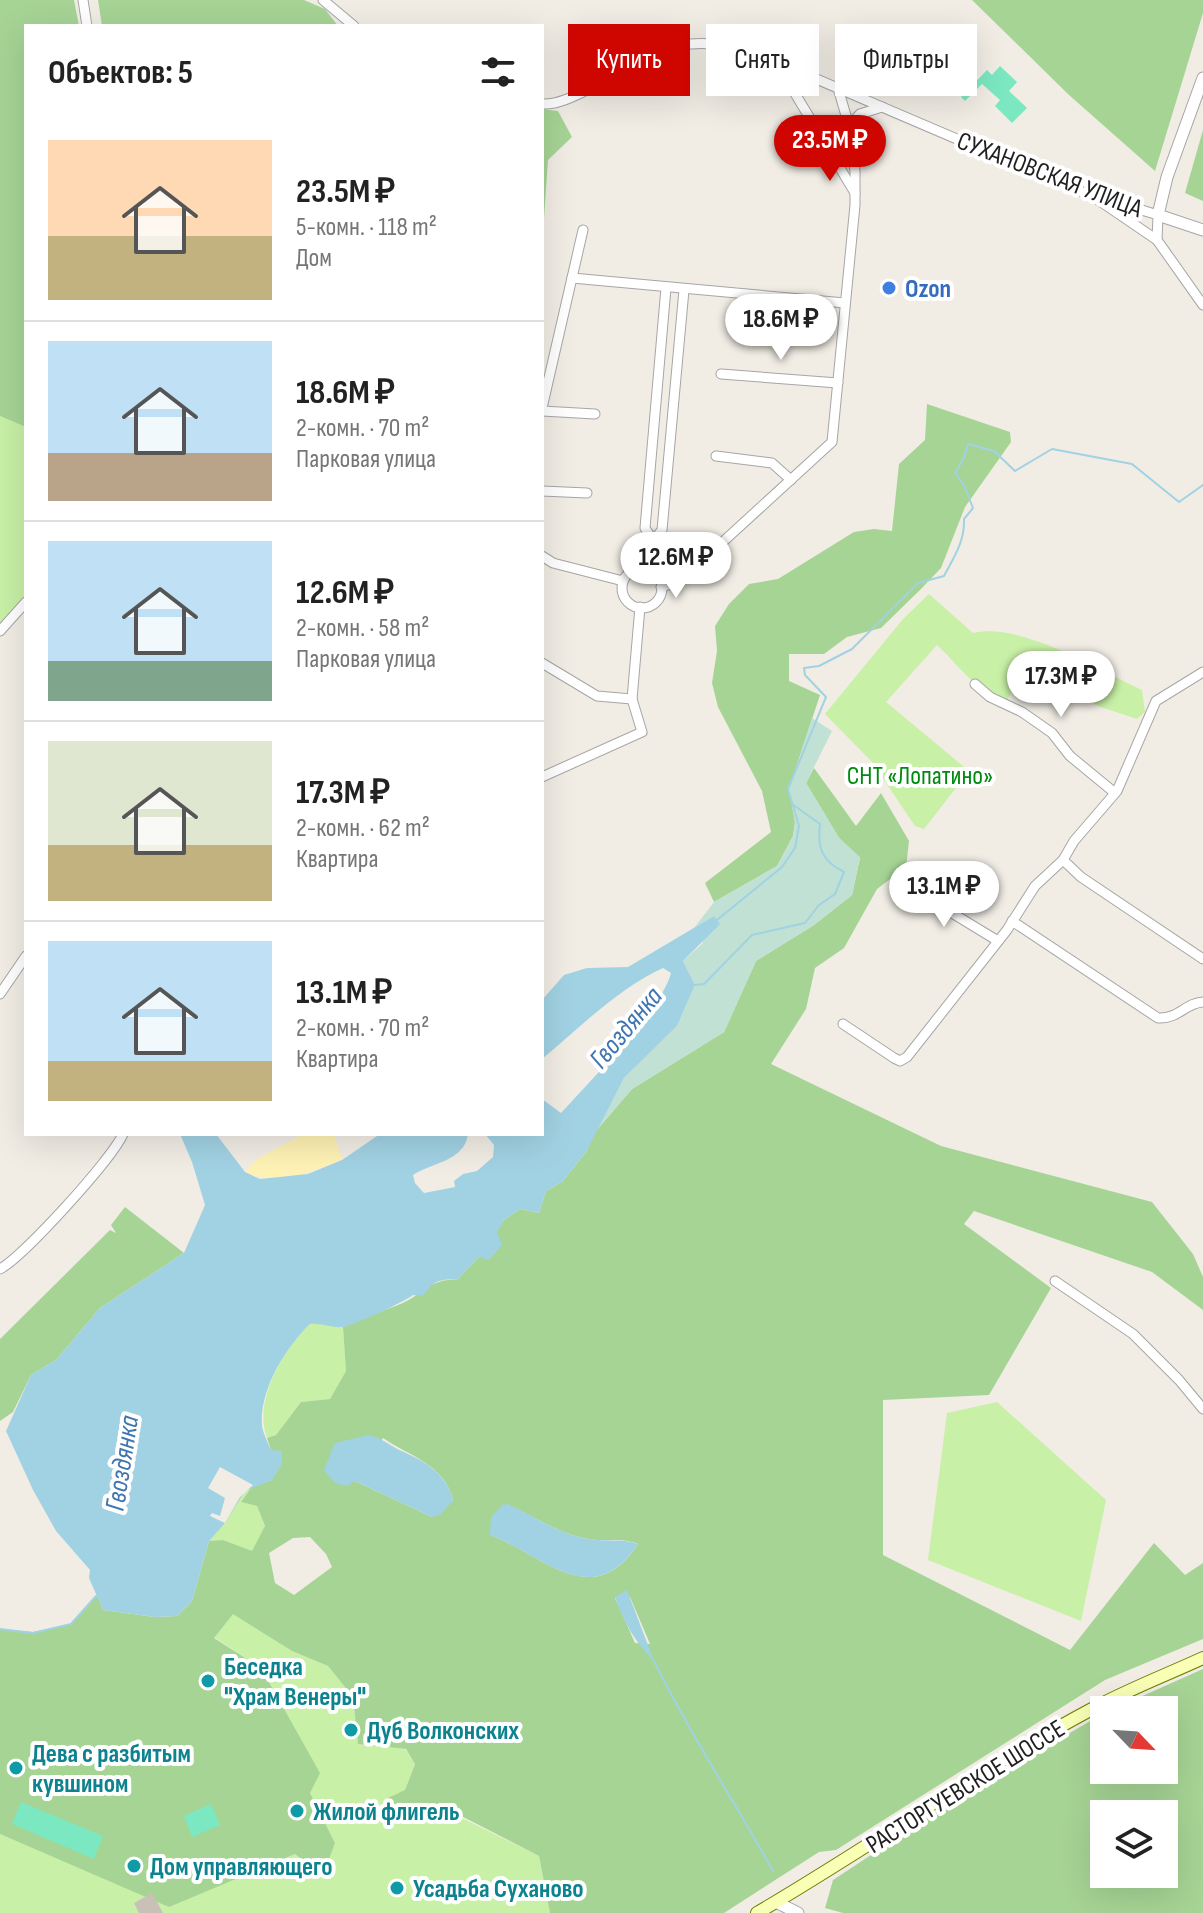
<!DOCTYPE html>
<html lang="ru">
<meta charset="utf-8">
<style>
body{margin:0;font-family:"Sofia Sans Condensed",sans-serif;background:#f6f6f6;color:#222;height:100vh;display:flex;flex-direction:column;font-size:30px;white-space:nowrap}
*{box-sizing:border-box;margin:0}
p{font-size:26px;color:#767676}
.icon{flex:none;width:44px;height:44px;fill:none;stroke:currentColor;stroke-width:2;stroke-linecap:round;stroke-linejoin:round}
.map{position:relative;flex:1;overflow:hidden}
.panel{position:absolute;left:24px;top:24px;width:520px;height:1112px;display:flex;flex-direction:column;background:#fff;border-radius:0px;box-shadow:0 8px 32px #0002}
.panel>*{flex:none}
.guide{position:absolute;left:568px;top:24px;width:514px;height:72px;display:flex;gap:16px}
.needle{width:52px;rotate:115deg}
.controls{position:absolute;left:1090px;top:1696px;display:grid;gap:16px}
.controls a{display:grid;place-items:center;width:88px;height:88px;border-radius:0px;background:#fff;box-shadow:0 8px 32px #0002;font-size:40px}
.price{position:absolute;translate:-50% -68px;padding:0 18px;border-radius:28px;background:#fff;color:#222;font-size:26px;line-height:52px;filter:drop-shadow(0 2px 4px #0008)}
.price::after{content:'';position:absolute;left:50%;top:48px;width:24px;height:18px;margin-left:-12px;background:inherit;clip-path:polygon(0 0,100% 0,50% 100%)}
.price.selected{background:#cf0600;color:#fff}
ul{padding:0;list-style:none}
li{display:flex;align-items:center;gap:24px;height:200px;padding:0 24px}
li+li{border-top:2px solid #e0e0e0}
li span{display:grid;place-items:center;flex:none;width:224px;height:160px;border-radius:0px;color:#555}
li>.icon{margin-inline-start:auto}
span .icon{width:96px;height:96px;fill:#fffc;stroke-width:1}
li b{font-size:34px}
h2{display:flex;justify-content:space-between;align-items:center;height:96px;padding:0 24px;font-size:34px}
.tag{padding:0 28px;border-radius:0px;background:#fff;box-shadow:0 8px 32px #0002;font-size:28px;line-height:72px}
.tag.selected{background:#cf0600;color:#fff}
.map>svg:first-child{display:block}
</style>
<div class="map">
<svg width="1203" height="1913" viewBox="0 0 1203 1913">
<rect width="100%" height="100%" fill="#f1ede5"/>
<g fill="#c8f0a6">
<path d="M0 416 26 427V607L0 637Z"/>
<path d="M929 594 973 633C1021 622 1098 669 1142 690L1145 712 1137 719 1098 706 1025 671 1007 700C978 695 957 663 937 645L886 702 969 771 924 829 915 826 872 762 825 714 903 619Z"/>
<path d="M326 1323 343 1327 346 1371 330 1399 301 1402 276 1435 267 1438C253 1400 283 1350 310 1324Z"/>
<path d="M997 1402 1106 1500 1081 1621 928 1560 947 1413Z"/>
<path d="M253 1485 241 1502 257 1506 265 1527 252 1552 223 1540 209 1541C225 1523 234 1499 253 1485Z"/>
<path d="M233 1613 292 1651 328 1666 353 1697 358 1744 405 1749 415 1763 405 1790 539 1856 550 1913H0V1834L169 1906 295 1854 323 1876 335 1843 310 1793 286 1715 261 1668 214 1637Z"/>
</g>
<g fill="#a6d495" fill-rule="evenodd">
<path d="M0 0H74L79 26H26V427L0 416Z"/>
<path d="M98 0H304L325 9 338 26H102Z"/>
<path d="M972 0H1203V13L1155 171 1069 95Z"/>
<path d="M542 109 558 111 572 137 548 160 542 248Z"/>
<path d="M1203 130V201L1185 193Z"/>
<path d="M927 404 1010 432 1011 442 965 507 941 568 921 589 881 628 847 637 824 654H789V681L820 695 789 789 795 822 793 836 777 866 714 902 705 883 771 832 762 791 718 707 712 683 717 651 715 626 729 604 749 584 778 579 854 532 874 529 892 531 899 464 925 440Z"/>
<path d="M814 768 856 826 881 793 909 841 906 867 877 889 844 948 815 968 806 1009 771 1064 941 1146 1152 1202 1193 1254 1203 1277V1310L1152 1272 974 1211 964 1224 1051 1288 989 1395 883 1400V1555L1070 1650 1154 1543 1185 1575 1203 1563V1639L1105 1680 836 1850 819 1852 724 1913H550L539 1856 438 1804 396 1816 388 1798 405 1790 415 1764 406 1749 358 1744 353 1697 328 1666 292 1651 233 1614 214 1638 261 1668 320 1773 310 1793 335 1843 323 1876 295 1854 169 1907 0 1834V1629L33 1632 71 1624 97 1595 103 1610 155 1617 177 1616 192 1601 209 1541 223 1540 252 1551 265 1526 257 1506 241 1502 253 1485 272 1480 271 1450 267 1438 276 1435 301 1402 330 1399 346 1371 343 1327C362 1319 379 1312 398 1305 420 1297 431 1277 457 1280L479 1257 504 1220 520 1209 539 1213 546 1191 562 1182 586 1152 595 1132 632 1089 724 1032 756 961 814 925 852 895 860 858 839 838 806 783ZM383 1438C409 1456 446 1465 453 1501L432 1517 355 1481ZM508 1505C534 1516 560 1535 589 1539 606 1542 621 1537 638 1544 593 1613 544 1556 491 1535ZM310 1537 326 1554 332 1567 294 1595 275 1583 269 1553 293 1538ZM630 1597 650 1644 635 1643 615 1598Z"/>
<path d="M125 1207 184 1253 100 1308 56 1360 31 1375 13 1412 0 1421V1339L110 1230 116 1233 111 1225Z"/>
<path d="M1203 1669V1913H843L825 1908 833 1880 953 1801 1104 1713V1770H1164V1710H1111ZM1104 1814H1164V1874H1104Z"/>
</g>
<path fill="#c0e1d3" d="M812 718 832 731 806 783 839 838 860 857 852 895 814 925 756 961 724 1032 632 1089 595 1132 624 1078 677 1026 695 985 683 961 702 944 714 916 694 928 714 902 777 866 793 836 795 822 789 789Z"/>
<path fill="#fff2b5" d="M303 1134H334L342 1160C311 1172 277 1186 245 1172L257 1159Z"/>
<g fill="#7be8c1">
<path d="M1000 66 1017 82 1009 91 1027 108 1012 123 995 106 1000 100 982 84 965 101 961 97 987 70 992 75Z"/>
<path d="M21 1802 103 1836 94 1859 12 1824Z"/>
<path d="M211 1804 220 1825 192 1837 184 1816Z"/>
</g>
<g fill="#a1d2e3">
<path d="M714 916 720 924 683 961 695 985 677 1026 624 1078 586 1152 562 1182 546 1191 539 1213 520 1209 504 1220 497 1232 502 1245 489 1260 479 1257 457 1280C440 1278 432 1282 423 1296L413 1295C406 1301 350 1327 342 1327 332 1328 321 1323 310 1324 286 1347 259 1390 262 1426 263 1433 268 1443 271 1450L282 1451V1464L272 1480 245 1491 225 1523 209 1541 192 1601 177 1616 155 1617 103 1610 89 1578 90 1570 56 1531 33 1490 6 1431 31 1375 56 1360 100 1308 184 1253 205 1205 192 1162 180 1134H216L245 1172 260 1179 308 1174 342 1160 380 1134H468C465 1161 431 1163 413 1175L415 1183 424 1193 455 1187 454 1181 463 1174 477 1171 493 1157 494 1145 485 1134H542V1099L561 1113 646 1021C654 1004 666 991 671 973L663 968C619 988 579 1028 542 1059V1000L564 975 587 968 628 967Z"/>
<path d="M369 1435C383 1438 391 1447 404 1452 426 1462 448 1475 453 1501L440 1515 432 1517 355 1481 347 1486 335 1483 324 1470 335 1443Z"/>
<path d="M508 1504C534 1516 560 1535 589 1539 606 1542 621 1538 638 1544 592 1613 545 1556 490 1535L491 1517 502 1505Z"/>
<path d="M627 1590 654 1661C635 1642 624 1623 615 1597Z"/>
</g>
<path fill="#f1ede5" d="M220 1467 253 1485 240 1497 225 1523 210 1516 212 1513 220 1516 225 1498 208 1488Z"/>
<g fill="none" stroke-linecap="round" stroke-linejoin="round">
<g stroke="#a1d2e3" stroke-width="2">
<path d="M717 920 782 867 795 848 799 826 788 789 826 697 805 675 804 668 819 666 852 649 918 583 944 576C954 557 965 541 964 519L973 508 964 485 955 473 964 458 968 444 994 451 1015 471 1052 449 1132 464 1179 502 1203 485"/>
<path d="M695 985 704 984 752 935 805 923 819 905 835 894 844 872C822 861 817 848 820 824L792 804"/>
<path d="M0 1629 33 1633 71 1624 96 1596"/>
<path d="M654 1661C689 1733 734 1800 773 1871"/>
</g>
</g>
<path fill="#c9c0b7" d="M152 1893 163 1913H139L134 1903Z"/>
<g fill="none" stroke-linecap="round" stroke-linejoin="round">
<defs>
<g id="minor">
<path d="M83 0 87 26"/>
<path d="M323 0 354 26"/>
<path d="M776 62 855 193"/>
<path d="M838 88 849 126"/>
<path d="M542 104C557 105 575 96 589 89 655 54 680 28 758 54L1076 190 1158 215 1157 240 1094 197"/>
<path d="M1157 240 1203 305"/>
<path d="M572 278 845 303"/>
<path d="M721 374 838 383"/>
<path d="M542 408 583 230"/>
<path d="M542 411 595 414"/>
<path d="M716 456 772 463 791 480"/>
<path d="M542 491 587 493"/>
<path d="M653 541 645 528 666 288"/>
<path d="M542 556 553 563 623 581"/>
<path d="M643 568 653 541 662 530 684 290"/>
<circle cx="642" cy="588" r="20"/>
<path d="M661 587 679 582 832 442 855 205V171L849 126 860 114 882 107"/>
<path d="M0 631 26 602"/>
<path d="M542 663 597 696 632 699"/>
<path d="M975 684 990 697 1022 712 1052 733 1070 756 1115 793"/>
<path d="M542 777 642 732 632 699 640 607"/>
<path d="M1063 860 1081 877 1203 959"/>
<path d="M914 885 934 902 998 941"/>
<path d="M1012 921 1158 1018C1179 1019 1185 1003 1203 1002"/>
<path d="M0 994 26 956"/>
<path d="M843 1024 894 1058 900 1061 907 1057 1007 930 1035 886 1063 860 1074 841 1117 791 1156 701 1203 672"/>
<path d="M0 1269C24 1256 112 1159 123 1134"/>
<path d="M1055 1281 1133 1334 1179 1380 1203 1409"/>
</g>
<g id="tertiary">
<path d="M1203 78 1167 177 1158 215 1203 230"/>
<path d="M776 1902 798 1913"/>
</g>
<path id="secondary" d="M757 1913C870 1847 976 1771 1092 1709 1127 1690 1166 1675 1203 1658"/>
</defs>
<use href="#minor" stroke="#a6a6a6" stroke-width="11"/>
<use href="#tertiary" stroke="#a6a6a6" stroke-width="13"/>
<use href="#secondary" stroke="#6b7d00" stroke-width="14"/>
<use href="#minor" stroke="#fff" stroke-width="9"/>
<use href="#tertiary" stroke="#fff" stroke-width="11"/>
<use href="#secondary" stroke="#f9ffb5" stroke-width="12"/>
</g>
<circle fill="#3f7fe0" stroke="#fff" stroke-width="3" cx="889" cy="288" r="8"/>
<g fill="#0f9aa8" stroke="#fff" stroke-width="3">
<circle cx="208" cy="1681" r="8"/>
<circle cx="351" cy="1730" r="8"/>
<circle cx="16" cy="1768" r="8"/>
<circle cx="297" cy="1811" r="8"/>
<circle cx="134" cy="1866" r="8"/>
<circle cx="397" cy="1888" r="8"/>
</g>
<g text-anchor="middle" stroke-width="8" stroke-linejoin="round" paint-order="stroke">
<g font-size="26" fill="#1f1f1f" stroke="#fff">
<text transform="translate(1050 174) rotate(21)" y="9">СУХАНОВСКАЯ УЛИЦА</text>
<text transform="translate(965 1786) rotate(-32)" y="9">РАСТОРГУЕВСКОЕ ШОССЕ</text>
</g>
<g font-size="26" font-weight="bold" fill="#366cbe" stroke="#fff" text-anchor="start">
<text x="905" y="297">Ozon</text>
</g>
<g font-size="26" fill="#018a10" stroke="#fff">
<text x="920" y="784">СНТ «Лопатино»</text>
</g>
<g font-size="26" font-weight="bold" fill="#0d838f" stroke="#fff" text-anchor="start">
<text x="224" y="1675">Беседка<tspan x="224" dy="30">"Храм Венеры"</tspan></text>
<text x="367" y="1739">Дуб Волконских</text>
<text x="32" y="1762">Дева с разбитым<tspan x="32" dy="30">кувшином</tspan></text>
<text x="313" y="1820">Жилой флигель</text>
<text x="150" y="1875">Дом управляющего</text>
<text x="413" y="1897">Усадьба Суханово</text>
</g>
<g font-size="28" font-style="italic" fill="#3f75b1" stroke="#fff">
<text transform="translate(625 1027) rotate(-50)" y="10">Гвоздянка</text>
<text transform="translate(121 1463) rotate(-81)" y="10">Гвоздянка</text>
</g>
</g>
</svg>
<div class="controls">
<a><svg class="needle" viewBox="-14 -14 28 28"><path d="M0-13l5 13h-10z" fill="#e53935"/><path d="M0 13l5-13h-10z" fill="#767676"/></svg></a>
<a><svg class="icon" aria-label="layers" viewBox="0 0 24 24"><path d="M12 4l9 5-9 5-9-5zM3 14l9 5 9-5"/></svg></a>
</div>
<b class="price selected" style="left:830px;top:183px">23.5M ₽</b>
<b class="price" style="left:781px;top:362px">18.6M ₽</b>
<b class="price" style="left:676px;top:600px">12.6M ₽</b>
<b class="price" style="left:1061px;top:719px">17.3M ₽</b>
<b class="price" style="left:944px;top:929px">13.1M ₽</b>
<div class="guide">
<a class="tag selected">Купить</a>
<a class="tag">Снять</a>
<a class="tag">Фильтры</a>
</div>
<section class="panel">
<h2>Объектов: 5<svg class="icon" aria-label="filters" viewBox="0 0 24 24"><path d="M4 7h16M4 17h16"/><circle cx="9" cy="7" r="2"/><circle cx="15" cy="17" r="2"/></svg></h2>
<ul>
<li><span style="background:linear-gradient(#ffd9b3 60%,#c2b280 0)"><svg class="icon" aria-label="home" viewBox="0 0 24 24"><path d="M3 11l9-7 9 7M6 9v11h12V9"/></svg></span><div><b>23.5M ₽</b><p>5-комн. · 118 m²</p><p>Дом</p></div></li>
<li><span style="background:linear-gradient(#bfe0f5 70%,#b9a48a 0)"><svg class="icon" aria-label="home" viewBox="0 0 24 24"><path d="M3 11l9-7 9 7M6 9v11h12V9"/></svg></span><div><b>18.6M ₽</b><p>2-комн. · 70 m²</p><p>Парковая улица</p></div></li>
<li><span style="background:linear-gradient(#bfe0f5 75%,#7fa58c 0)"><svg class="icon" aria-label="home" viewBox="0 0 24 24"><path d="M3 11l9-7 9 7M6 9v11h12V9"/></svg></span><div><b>12.6M ₽</b><p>2-комн. · 58 m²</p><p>Парковая улица</p></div></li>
<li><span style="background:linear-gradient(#dfe7d0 65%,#c2b280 0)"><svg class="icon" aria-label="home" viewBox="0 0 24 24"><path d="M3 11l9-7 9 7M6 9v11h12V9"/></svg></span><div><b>17.3M ₽</b><p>2-комн. · 62 m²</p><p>Квартира</p></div></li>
<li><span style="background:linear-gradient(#bfe0f5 75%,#c2b280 0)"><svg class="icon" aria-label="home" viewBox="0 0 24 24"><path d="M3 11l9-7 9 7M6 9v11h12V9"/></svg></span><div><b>13.1M ₽</b><p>2-комн. · 70 m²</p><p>Квартира</p></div></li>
</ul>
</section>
</div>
